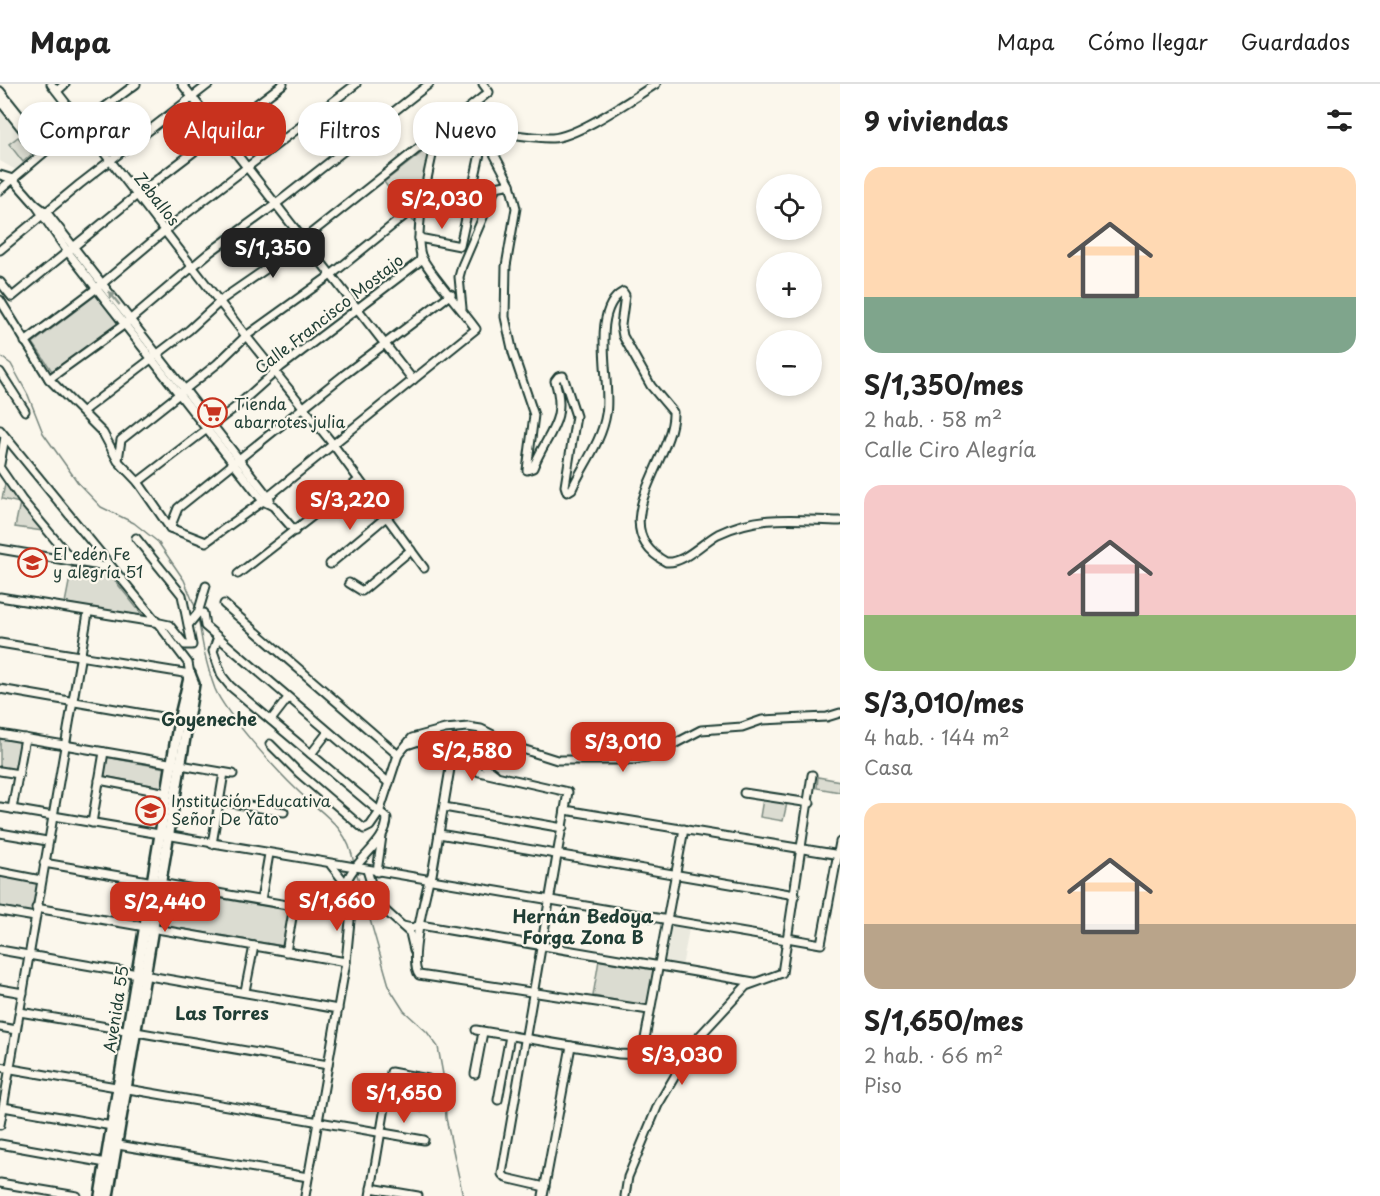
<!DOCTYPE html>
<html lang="es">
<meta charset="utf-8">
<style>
body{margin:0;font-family:"Playpen Sans",sans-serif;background:#f6f6f6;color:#222;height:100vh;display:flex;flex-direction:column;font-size:22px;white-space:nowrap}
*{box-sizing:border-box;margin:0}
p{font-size:20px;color:#767676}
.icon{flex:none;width:33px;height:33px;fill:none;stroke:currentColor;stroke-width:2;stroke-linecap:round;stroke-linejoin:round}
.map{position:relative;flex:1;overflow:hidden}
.drawer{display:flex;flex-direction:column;background:#fff;width:540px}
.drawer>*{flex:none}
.banner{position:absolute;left:18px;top:18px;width:570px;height:54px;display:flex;gap:12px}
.controls{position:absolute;left:756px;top:90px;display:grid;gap:12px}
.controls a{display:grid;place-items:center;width:66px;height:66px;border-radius:50%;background:#fff;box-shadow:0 3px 9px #0003;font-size:30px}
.price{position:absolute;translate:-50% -51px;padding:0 14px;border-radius:12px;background:#c8321e;color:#fff;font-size:20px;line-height:39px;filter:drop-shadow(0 2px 3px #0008)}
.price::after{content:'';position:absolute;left:50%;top:36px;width:18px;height:14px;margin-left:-9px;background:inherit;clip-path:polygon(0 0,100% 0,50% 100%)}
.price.current{background:#222;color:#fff}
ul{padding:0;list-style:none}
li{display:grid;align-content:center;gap:12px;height:318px;padding:0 24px}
li span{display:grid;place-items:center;height:186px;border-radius:18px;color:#555}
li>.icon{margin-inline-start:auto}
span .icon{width:108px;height:108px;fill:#fffc;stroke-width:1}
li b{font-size:26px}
h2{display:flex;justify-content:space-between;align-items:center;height:72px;padding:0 24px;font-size:26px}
.chip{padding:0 21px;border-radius:24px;background:#fff;box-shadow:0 3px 9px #0003;font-size:21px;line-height:54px}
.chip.current{background:#c8321e;color:#fff}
header{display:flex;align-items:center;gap:36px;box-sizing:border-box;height:84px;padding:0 30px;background:#fff;border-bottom:2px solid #e0e0e0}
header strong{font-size:28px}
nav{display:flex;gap:33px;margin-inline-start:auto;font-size:21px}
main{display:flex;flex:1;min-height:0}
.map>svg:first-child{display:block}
</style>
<header>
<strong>Mapa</strong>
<nav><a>Mapa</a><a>Cómo llegar</a><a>Guardados</a></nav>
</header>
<main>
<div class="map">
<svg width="840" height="1112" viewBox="0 0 840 1112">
<rect width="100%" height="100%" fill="#fbf7ec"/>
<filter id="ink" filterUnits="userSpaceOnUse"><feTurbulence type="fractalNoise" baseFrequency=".0167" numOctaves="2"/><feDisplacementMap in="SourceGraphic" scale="12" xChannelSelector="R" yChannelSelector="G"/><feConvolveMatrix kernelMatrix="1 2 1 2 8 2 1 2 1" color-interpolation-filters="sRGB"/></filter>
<g filter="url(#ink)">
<g fill="#eae9de">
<path d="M0 22 38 70 18 87 0 77Z"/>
<path d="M672 842 689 845 682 883 665 879Z"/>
</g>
<g fill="#dbdcd1" stroke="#7d8c82" stroke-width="1.5">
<path d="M18 53 32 70 23 78 9 60Z"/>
<path d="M428 64 430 65 416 141 384 98Z"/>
<path d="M96 211 118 239 52 287 33 259Z"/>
<path d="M6 395 43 447 15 443 20 419 2 415Z"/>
<path d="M72 483 108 488 144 533 65 519Z"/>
<path d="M0 654 20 657 15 686 0 683Z"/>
<path d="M106 673 165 684 162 703 103 692Z"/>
<path d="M818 693 840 697V708L817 704Z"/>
<path d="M763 715 787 719 783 737 760 733Z"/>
<path d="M0 792 38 799 32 829 0 823Z"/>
<path d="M166 804 289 826 283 862 159 841Z"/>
<path d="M599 876 654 886 647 922 593 912Z"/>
<path d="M399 997 429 1003 422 1028 395 1021Z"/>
</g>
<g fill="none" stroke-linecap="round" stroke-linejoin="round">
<g stroke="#74847b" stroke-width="1.5">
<path d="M0 272 11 280 28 311 43 349 79 400 101 423 134 439 158 458 184 496 196 525"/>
<path d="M198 533C202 558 206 581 215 605 225 629 276 686 296 705 321 730 348 741 354 780"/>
<path d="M356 787 390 905 404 927 427 948 438 963 444 996 446 1034 463 1112"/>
</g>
<defs>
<g id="minor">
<path d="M51 0 246 252 332 359 424 484"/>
<path d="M182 0 413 296"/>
<path d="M0 7 47 66"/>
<path d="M57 7 65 0"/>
<path d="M0 17 42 70"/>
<path d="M446 42 478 46 484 51 510 100"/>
<path d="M478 46C502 48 528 54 552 54 578 53 633 14 656 0"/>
<path d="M0 91 13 95 35 120 68 168 263 417 273 422 295 447"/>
<path d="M0 106 47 66 136 0"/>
<path d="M35 120 47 129 270 415"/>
<path d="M419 154 460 162 484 51"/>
<path d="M0 166 80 100 209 0"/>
<path d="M0 198 12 213 137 111 283 0"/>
<path d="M0 216 49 295 103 349 118 377 138 398 170 444 206 458 263 417 476 245C465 229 425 184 421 171 413 145 431 80 436 52"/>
<path d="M462 224 459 193 462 182 496 103 510 100 516 124 506 182 505 233 513 269 534 331 527 386 533 384C547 349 568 337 555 297L558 293 563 292 576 332 565 402 567 408 572 405C583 381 602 357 606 330 612 299 589 226 623 208L625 211 621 241 623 252 651 302 673 328C675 373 601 443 666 478 684 480 703 458 718 450 761 430 795 436 840 437"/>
<path d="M25 258 97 204 173 140 356 0"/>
<path d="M0 288 25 327"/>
<path d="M49 295 125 240 210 168 276 120 429 0"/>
<path d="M83 327 189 246 224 214 266 185 489 8 483 0"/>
<path d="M0 346 160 542 188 579 190 590 0 559"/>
<path d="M118 376 121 356 217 280 246 252 331 191 404 132"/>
<path d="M0 380 5 353"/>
<path d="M0 384 22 416 73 477"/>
<path d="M138 398 237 322 282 282 420 177 421 172"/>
<path d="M170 444 178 424 345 290 451 210"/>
<path d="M0 465 112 484"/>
<path d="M330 480 386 433"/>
<path d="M238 490 359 396"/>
<path d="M349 499 362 507 411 466"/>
<path d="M0 513 160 539 169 541 185 561H192L182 511 136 454"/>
<path d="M224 520 398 671"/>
<path d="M198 529 206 502"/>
<path d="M189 540 198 529H203L205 542 389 699"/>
<path d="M218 553 213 567 222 592 230 602 387 734C387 760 352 777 346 800L352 816 346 878 305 1112"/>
<path d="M0 605 179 636"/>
<path d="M271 636 288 614"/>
<path d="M0 650 233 690"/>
<path d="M455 655 432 791 429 796C425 814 408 878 419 891L649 926"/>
<path d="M270 660 299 689 364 745 370 742 379 729 398 671 412 654 445 645 468 643 481 645 519 664 557 676H633L647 674 701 646 742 643 762 636 827 633 840 629"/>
<path d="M407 661 419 657 453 662"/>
<path d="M311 670 328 648"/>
<path d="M451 676 475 681 479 678 495 690"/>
<path d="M475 681 479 688 568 708 502 1090 506 1094 545 1103"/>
<path d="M0 687 19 690"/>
<path d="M99 696 167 709"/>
<path d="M744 709 810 719"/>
<path d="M220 717 284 728"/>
<path d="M0 723 787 856"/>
<path d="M444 723 563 744"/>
<path d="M12 725 25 654"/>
<path d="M565 726 840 771"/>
<path d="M92 739 104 668"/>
<path d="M0 749 47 757"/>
<path d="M439 750 795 811"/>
<path d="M212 760 224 689"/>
<path d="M44 779 351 832"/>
<path d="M331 781 346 800"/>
<path d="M367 786 377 819 410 849 414 866"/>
<path d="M0 788 41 796"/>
<path d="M377 788 382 752"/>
<path d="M261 816 269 770"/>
<path d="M36 824 346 878"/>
<path d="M0 827 35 833"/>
<path d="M403 842 412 844 420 841 754 898"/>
<path d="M787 854 821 860 840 758"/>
<path d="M0 866 338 925"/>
<path d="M286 868 294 822"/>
<path d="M0 905 23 909"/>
<path d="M245 907 254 862"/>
<path d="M20 928 328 981"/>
<path d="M0 943 16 946"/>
<path d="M476 946 619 970 642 971 684 745"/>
<path d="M0 983 424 1056"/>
<path d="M475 990 483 948"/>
<path d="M498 1016 510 952"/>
<path d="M3 1023 112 1042"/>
<path d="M0 1041 88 529"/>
<path d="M0 1060 106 1079"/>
<path d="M112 1060 308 1093"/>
<path d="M0 1099 77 1112"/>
<path d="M371 1104 418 1112"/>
<path d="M370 1112 391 988 428 995"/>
<path d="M543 1112 571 962"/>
<path d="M625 1112 628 1093 658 1021 696 956 746 902 782 889 812 691"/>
</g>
<g id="tertiary">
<path d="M100 1112 179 636 190 590"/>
<path d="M108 1112 194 600 190 590"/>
</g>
</defs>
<use href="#minor" stroke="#1f3d34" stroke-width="11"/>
<use href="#tertiary" stroke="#1f3d34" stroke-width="14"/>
<use href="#minor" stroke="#fbf7ec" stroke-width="7"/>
<use href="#tertiary" stroke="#fbf7ec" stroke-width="9"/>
</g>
<defs><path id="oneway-solid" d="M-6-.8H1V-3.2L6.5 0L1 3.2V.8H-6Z" transform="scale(1.5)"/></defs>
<use fill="#8d9a90" href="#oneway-solid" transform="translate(114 214) rotate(-129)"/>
</g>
<defs>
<symbol id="supermarket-ring" viewBox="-11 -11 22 22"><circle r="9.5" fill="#fbf7ec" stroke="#c8321e" stroke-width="1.5"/><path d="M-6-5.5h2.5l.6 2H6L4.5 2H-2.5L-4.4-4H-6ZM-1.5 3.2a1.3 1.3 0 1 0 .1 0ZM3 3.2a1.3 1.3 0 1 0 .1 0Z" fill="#c8321e"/></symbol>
<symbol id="school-ring" viewBox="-11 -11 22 22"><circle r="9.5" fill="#fbf7ec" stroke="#c8321e" stroke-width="1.5"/><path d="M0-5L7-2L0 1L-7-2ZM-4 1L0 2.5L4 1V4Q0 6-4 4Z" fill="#c8321e"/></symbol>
</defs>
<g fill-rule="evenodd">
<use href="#supermarket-ring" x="196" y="312" width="33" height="33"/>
<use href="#school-ring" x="16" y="462" width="33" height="33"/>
<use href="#school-ring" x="134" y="710" width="33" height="33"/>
</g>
<g text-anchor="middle" stroke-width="4.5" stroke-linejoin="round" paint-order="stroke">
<g font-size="16" fill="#1f3d34" stroke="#fbf7ec">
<text transform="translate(157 115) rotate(52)" y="6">Zeballos</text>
<text transform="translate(329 230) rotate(-38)" y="6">Calle Francisco Mostajo</text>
<text transform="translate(116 925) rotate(-81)" y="6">Avenida 55</text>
</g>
<g font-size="16" fill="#1f3d34" stroke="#fbf7ec" text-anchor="start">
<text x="234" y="326">Tienda<tspan x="234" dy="18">abarrotes julia</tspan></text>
<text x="53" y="476">El edén Fe<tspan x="53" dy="18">y alegría 51</tspan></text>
<text x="171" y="723">Institución Educativa<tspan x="171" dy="18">Señor De Yato</tspan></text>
</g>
<g font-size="18" font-weight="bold" fill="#1f3d34" stroke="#fbf7ec">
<text x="209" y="642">Goyeneche</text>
<text x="583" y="839">Hernán Bedoya<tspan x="583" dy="21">Forga Zona B</tspan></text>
<text x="222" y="936">Las Torres</text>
</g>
</g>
</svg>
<div class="controls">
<a><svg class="icon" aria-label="locate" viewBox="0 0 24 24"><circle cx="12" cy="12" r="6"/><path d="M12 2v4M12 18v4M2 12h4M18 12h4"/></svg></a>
<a>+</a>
<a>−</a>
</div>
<b class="price" style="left:442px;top:146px">S/2,030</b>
<b class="price current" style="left:273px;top:195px">S/1,350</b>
<b class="price" style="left:350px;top:447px">S/3,220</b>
<b class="price" style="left:623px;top:689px">S/3,010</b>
<b class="price" style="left:472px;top:698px">S/2,580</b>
<b class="price" style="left:337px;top:848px">S/1,660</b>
<b class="price" style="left:165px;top:849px">S/2,440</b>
<b class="price" style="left:682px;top:1002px">S/3,030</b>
<b class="price" style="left:404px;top:1040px">S/1,650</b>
<div class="banner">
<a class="chip">Comprar</a>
<a class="chip current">Alquilar</a>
<a class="chip">Filtros</a>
<a class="chip">Nuevo</a>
</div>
</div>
<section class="drawer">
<h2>9 viviendas<svg class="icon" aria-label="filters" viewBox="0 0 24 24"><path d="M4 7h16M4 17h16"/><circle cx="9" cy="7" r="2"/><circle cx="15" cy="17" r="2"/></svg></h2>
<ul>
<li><span style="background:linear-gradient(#ffd9b3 70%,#7fa58c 0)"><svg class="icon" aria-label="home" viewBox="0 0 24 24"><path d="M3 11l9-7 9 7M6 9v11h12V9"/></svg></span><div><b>S/1,350/mes</b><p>2 hab. · 58 m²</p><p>Calle Ciro Alegría</p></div></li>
<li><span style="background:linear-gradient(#f6c9c9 70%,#8fb573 0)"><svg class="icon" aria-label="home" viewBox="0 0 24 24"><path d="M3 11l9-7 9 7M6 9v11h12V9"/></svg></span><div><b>S/3,010/mes</b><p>4 hab. · 144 m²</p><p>Casa</p></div></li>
<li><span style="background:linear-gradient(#ffd9b3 65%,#b9a48a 0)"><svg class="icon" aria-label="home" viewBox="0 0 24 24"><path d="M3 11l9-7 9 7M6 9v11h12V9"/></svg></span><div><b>S/1,650/mes</b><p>2 hab. · 66 m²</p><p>Piso</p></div></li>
</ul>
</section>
</main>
